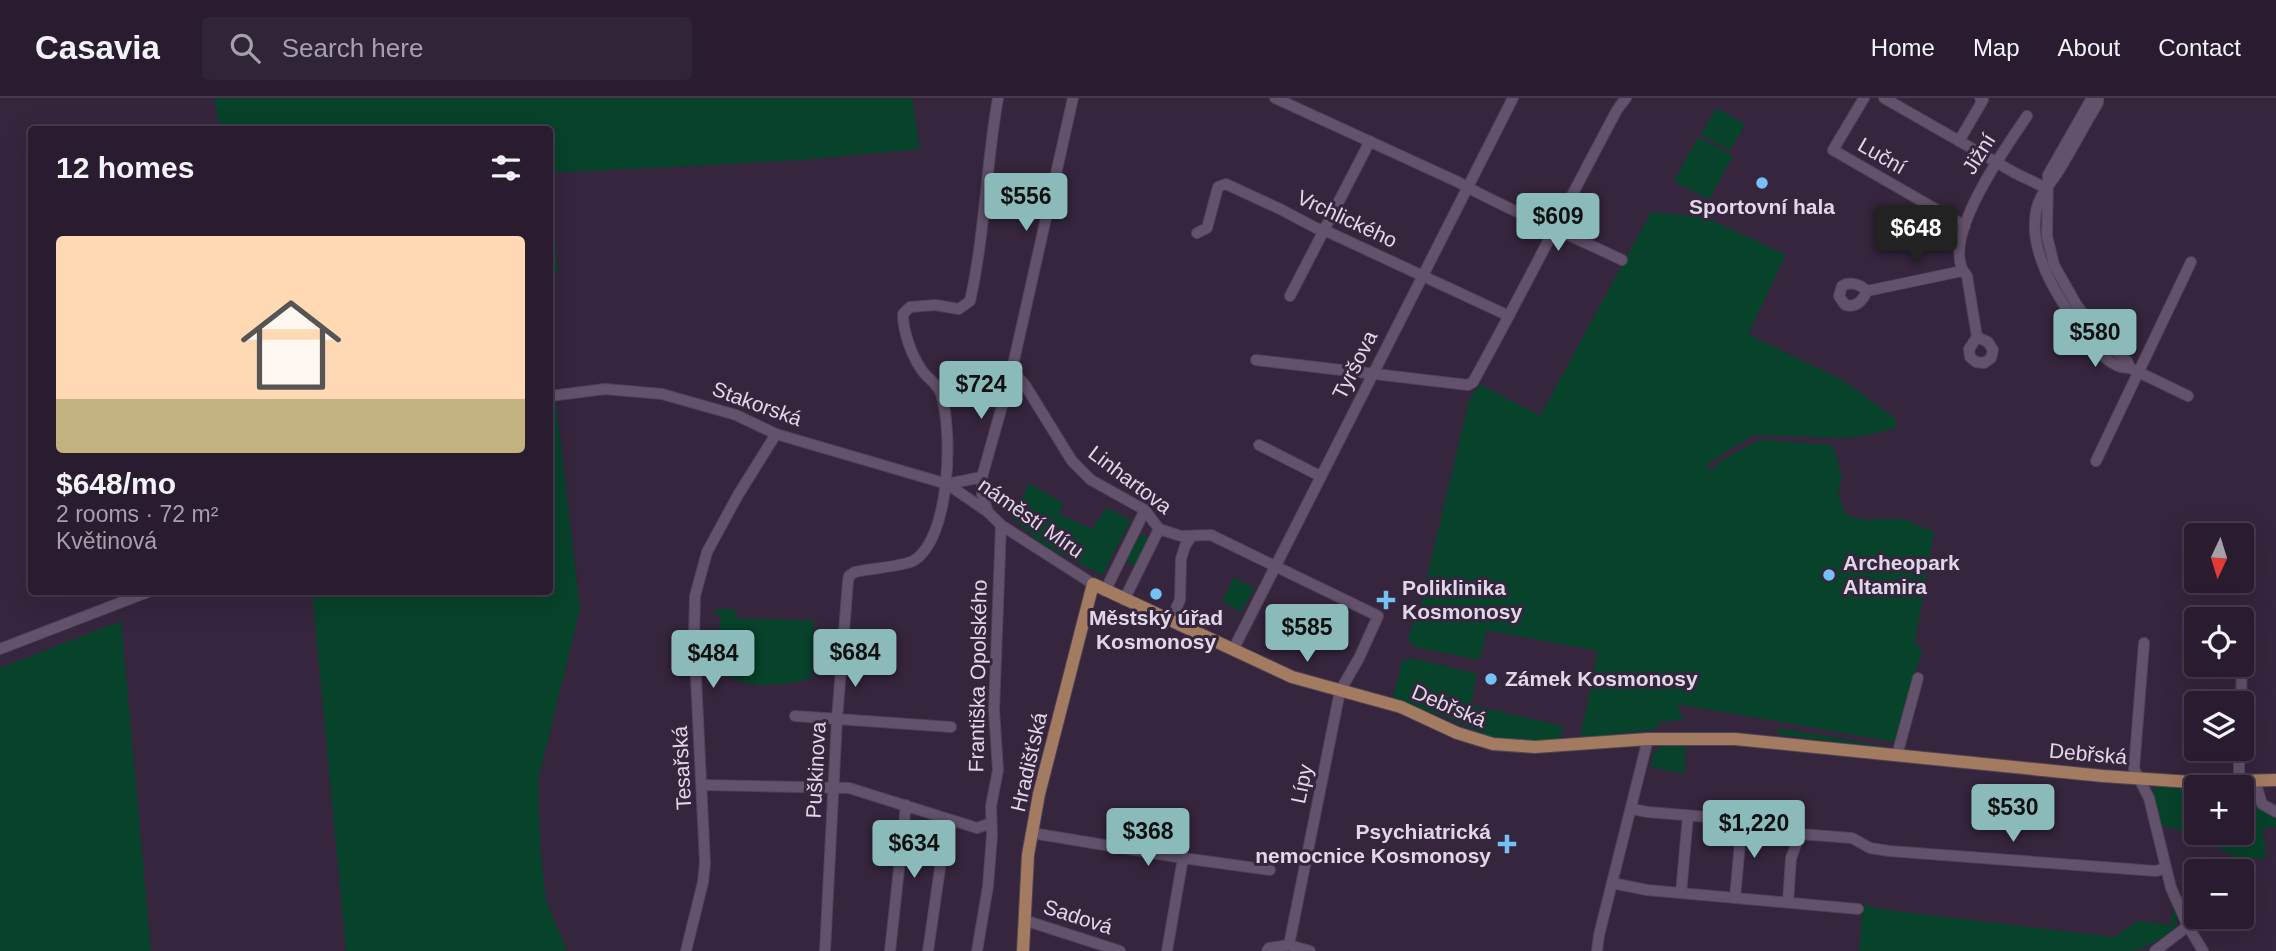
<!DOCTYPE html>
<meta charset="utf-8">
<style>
body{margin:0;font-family:Helvetica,sans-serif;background:#302536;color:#f1f3f6;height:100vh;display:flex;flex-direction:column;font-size:26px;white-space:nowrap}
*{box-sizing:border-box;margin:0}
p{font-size:23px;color:#a5a1aa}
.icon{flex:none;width:38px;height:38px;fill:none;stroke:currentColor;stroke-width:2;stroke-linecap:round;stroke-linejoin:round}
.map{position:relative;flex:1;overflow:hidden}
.sheet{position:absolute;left:28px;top:28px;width:525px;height:469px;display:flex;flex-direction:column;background:#281c2e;border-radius:7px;box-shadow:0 7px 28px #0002,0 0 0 2px #443a4a}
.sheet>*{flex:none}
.needle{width:46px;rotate:184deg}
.buttons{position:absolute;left:2184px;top:425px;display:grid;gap:14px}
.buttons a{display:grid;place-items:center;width:70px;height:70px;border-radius:7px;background:#281c2e;box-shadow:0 7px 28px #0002,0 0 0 2px #443a4a;font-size:35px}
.price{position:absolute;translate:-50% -60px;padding:0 16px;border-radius:7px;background:#8bbbb9;color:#111;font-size:23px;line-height:46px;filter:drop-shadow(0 2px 4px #0008)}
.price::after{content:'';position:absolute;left:50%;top:42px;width:21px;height:16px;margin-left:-10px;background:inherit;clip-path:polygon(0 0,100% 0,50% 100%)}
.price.current{background:#222;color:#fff}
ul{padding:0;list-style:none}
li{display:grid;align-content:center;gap:14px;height:371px;padding:0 28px}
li+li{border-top:2px solid #443a4a}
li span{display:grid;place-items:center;height:217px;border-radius:7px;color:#555}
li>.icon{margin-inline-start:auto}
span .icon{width:126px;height:126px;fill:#fffc;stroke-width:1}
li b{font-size:30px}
h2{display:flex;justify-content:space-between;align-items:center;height:84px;padding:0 28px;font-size:30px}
header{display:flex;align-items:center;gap:42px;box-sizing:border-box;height:98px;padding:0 35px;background:#281c2e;border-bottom:2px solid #443a4a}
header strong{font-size:33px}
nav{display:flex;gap:38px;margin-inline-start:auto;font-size:24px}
.search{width:490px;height:63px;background:#302536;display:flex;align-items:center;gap:18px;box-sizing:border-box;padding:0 24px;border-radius:7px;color:#a5a1aa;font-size:26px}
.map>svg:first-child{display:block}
</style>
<header>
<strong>Casavia</strong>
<div class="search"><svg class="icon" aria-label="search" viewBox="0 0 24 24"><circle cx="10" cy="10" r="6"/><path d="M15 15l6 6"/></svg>Search here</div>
<nav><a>Home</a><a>Map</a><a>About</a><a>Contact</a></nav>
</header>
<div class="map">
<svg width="2276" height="853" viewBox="0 0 2276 853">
<rect width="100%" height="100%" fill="#35253d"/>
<g fill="#07422a">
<path d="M214 0H912L920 51 801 62 550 75V32L220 31Z"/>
<path d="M1716 10 1745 26 1730 53 1701 36Z"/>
<path d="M1698 39 1733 58 1709 102 1674 83Z"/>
<path d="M550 88 558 175 550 177Z"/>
<path d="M1651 114 1705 119 1786 157 1748 236 1844 283 1896 321V330L1862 338 1841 340 1753 337 1707 366 1710 373 1722 362 1760 342 1833 347 1842 379 1838 396 1845 416 1865 422 1903 421 1934 434 1915 544 1922 552 1895 644 1678 606 1683 622 1659 624 1658 631 1580 640 1598 553 1487 532 1480 562 1415 549 1408 541 1412 527 1419 513 1469 302 1480 286 1540 318Z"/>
<path d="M550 299H555L556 303 580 511 538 683 540 748 546 802 567 853H346L312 494H550Z"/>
<path d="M1029 385 1063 405 1059 416 1092 431 1106 410 1131 422 1102 477 1044 447 1011 420Z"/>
<path d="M1140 437H1145L1148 441 1135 467 1132 468 1126 462Z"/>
<path d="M1234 479 1254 490 1242 514 1222 504Z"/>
<path d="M734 510 736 519 744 521 814 522 811 581C779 587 751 593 722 575L719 562 721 518 716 517 715 512Z"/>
<path d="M121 523 151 853H0V570Z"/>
<path d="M1412 560 1477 576 1471 607 1563 628 1560 642 1526 645 1491 639 1445 619 1392 601 1403 562Z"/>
<path d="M1779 630 1885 648 1886 649 1778 637Z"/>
<path d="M1662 648H1686L1684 676 1650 669 1654 654Z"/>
<path d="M2156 687 2233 689 2196 690V735H2242V691C2255 700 2260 713 2276 717V729L2263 730 2266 761C2256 760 2241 761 2232 757 2209 745 2186 730 2159 728L2152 695Z"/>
<path d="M1863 806 1879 811 2114 839 2137 823 2171 827 2173 810C2175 815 2179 821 2177 827 2171 837 2144 850 2133 853H1859Z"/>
</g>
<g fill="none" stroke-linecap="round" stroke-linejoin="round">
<defs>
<g id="minor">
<path d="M1275 0 1458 84C1511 114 1567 135 1622 162"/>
<path d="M1864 0 1833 52 1965 128"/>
<path d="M1884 0 2015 75 2046 90"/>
<path d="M2092 0 2048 77 2047 138 2054 167 2076 206 2102 241 2127 263 2130 270 2188 298"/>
<path d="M2098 0V5C2084 28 2072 51 2058 74 2051 85 2042 94 2038 106 2024 149 2058 200 2082 233 2092 247 2111 272 2130 270"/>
<path d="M1959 43 1983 2 1980 0"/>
<path d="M1197 135 1207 130 1218 89 1226 86 1280 111 1316 130 1324 132 1509 218"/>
<path d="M1867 193C1860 186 1850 183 1842 188L1839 198 1845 207C1857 210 1863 202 1867 193L1962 173"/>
<path d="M1290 198 1370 43"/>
<path d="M1977 239 1969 251 1970 259 1976 264 1984 265 1991 260 1993 252 1988 244 1977 239 1967 178C1936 145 2007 48 2027 18"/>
<path d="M1256 262 1468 287 1473 284C1523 194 1568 103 1617 12L1626 0"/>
<path d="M1011 276 1017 278 1025 287 1072 363 1091 382 1145 412 1159 431 1181 438 1211 437 1378 518 1359 560 1340 593 1289 847"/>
<path d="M550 298 605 291 662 296 736 317 776 336 947 386 988 414 1001 427 1093 486"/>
<path d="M1259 347 1320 378"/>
<path d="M2096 363 2191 164"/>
<path d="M947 386 982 379"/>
<path d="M988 414 982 396V379L1011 276 1073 0"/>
<path d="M1105 493 1145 412"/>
<path d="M1124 502 1159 431"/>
<path d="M1170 523 1180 502 1181 461 1185 448 1191 439"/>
<path d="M2144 545 2134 671 2149 700 2171 790 2188 828 2203 853"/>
<path d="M0 551 148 494"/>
<path d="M1233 552 1513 0"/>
<path d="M2241 606 2242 559"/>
<path d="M795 618 951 629"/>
<path d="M1897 657 1918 580"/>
<path d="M2239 682V651"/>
<path d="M2255 683 2262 706 2276 714"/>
<path d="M702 687 849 690 977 730 991 725"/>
<path d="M1632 711 1648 714 1793 726 1800 736 1852 740 1870 750 1889 753 2156 773 2165 770"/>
<path d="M1032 735 1183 760 1270 772"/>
<path d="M1612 785 1647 792 1858 811"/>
<path d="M1681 795 1688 718"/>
<path d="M1735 800 1742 722"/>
<path d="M1788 804 1791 760 1800 736"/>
<path d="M1024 822 1120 853"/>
<path d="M686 853 703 784 705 765 694 539 695 498 707 454 738 397 776 336"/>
<path d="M825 853 837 621 848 483 849 478 855 474C869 471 903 468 913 463 951 441 953 333 941 296 937 284 927 281 921 271 911 256 903 233 903 216L910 209 935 207 959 211 970 203C985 136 986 67 998 0"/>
<path d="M890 853 906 707"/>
<path d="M928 853 947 722"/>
<path d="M977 853 988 788 992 737 991 708 998 672 994 612 1001 427"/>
<path d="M1167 853 1183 760"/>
<path d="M1267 853 1269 850 1289 847 1310 853"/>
<path d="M1597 853 1599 837 1648 641"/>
<path d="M2155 853 2188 828"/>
</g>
<path id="major" d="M1023 853 1028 757 1039 696 1093 486 1292 579 1401 609 1457 635 1493 646 1535 649 1648 641H1735L2103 678 2191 684 2276 682"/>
</defs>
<use href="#minor" stroke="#4f4356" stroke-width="12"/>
<use href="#major" stroke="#4f4356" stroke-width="14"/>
<use href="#minor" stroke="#63526c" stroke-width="10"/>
<use href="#major" stroke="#a37b61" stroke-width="12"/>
</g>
<g fill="#75c0f6" stroke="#35253d" stroke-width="2.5">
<circle cx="1762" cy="85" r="7"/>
<circle cx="1829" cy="477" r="7"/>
<circle cx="1156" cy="496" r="7"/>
<path d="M1382.5 491.5h7v7h7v7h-7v7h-7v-7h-7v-7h7z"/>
<circle cx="1491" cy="581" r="7"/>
<path d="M1503.5 735.5h7v7h7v7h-7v7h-7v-7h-7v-7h7z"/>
</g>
<g text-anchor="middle" stroke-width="6" stroke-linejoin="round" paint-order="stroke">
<g font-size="21" fill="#e1d8e7" stroke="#35253d">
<text transform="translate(1979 56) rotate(-58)" y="7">Jižní</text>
<text transform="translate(1882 58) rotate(30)" y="7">Luční</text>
<text transform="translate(1347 121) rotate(25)" y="7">Vrchlického</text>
<text transform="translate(1355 267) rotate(-63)" y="7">Tyršova</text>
<text transform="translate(757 306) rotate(20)" y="7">Stakorská</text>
<text transform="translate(1130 382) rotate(37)" y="7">Linhartova</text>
<text transform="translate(1031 420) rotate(35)" y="7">náměstí Míru</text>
<text transform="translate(978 578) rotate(-89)" y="7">Františka Opolského</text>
<text transform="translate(1449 608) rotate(23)" y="7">Debřská</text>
<text transform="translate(2088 656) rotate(5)" y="7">Debřská</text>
<text transform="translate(1029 664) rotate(-77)" y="7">Hradišťská</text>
<text transform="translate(682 670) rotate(-93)" y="7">Tesařská</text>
<text transform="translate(816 672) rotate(-87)" y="7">Puškinova</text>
<text transform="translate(1302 686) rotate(-78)" y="7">Lípy</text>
<text transform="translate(1078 819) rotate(18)" y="7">Sadová</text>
</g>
<g font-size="21" font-weight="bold" fill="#e1d8e7" stroke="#35253d" text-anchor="start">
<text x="1762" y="116" text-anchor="middle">Sportovní hala</text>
<text x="1843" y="472">Archeopark<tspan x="1843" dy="24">Altamira</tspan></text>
<text x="1402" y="497">Poliklinika<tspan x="1402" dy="24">Kosmonosy</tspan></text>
<text x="1156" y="527" text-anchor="middle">Městský úřad<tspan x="1156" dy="24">Kosmonosy</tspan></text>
<text x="1505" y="588">Zámek Kosmonosy</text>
<text x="1491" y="741" text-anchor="end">Psychiatrická<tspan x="1491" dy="24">nemocnice Kosmonosy</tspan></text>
</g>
</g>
</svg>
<div class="buttons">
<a><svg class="needle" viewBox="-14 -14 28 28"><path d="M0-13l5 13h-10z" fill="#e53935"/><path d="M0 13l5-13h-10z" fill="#a5a1aa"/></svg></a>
<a><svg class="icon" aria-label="locate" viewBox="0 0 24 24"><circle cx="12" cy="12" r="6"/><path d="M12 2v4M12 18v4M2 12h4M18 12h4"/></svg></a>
<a><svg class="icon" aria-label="layers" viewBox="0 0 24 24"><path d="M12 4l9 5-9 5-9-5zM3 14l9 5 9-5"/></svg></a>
<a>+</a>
<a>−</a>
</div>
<b class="price" style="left:1026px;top:135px">$556</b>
<b class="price" style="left:1558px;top:155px">$609</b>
<b class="price current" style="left:1916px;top:167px">$648</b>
<b class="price" style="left:2095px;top:271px">$580</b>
<b class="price" style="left:981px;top:323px">$724</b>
<b class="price" style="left:1307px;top:566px">$585</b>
<b class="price" style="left:855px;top:591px">$684</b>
<b class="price" style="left:713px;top:592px">$484</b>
<b class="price" style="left:2013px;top:746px">$530</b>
<b class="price" style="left:1754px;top:762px">$1,220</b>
<b class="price" style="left:1148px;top:770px">$368</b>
<b class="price" style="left:914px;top:782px">$634</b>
<section class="sheet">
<h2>12 homes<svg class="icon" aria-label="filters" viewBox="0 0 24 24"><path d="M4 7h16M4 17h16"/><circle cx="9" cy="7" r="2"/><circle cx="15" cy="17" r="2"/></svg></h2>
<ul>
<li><span style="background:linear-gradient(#ffd9b3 75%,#c2b280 0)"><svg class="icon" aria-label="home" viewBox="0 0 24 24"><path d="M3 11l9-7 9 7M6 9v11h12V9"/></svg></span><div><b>$648/mo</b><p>2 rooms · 72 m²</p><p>Květinová</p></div></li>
</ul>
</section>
</div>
